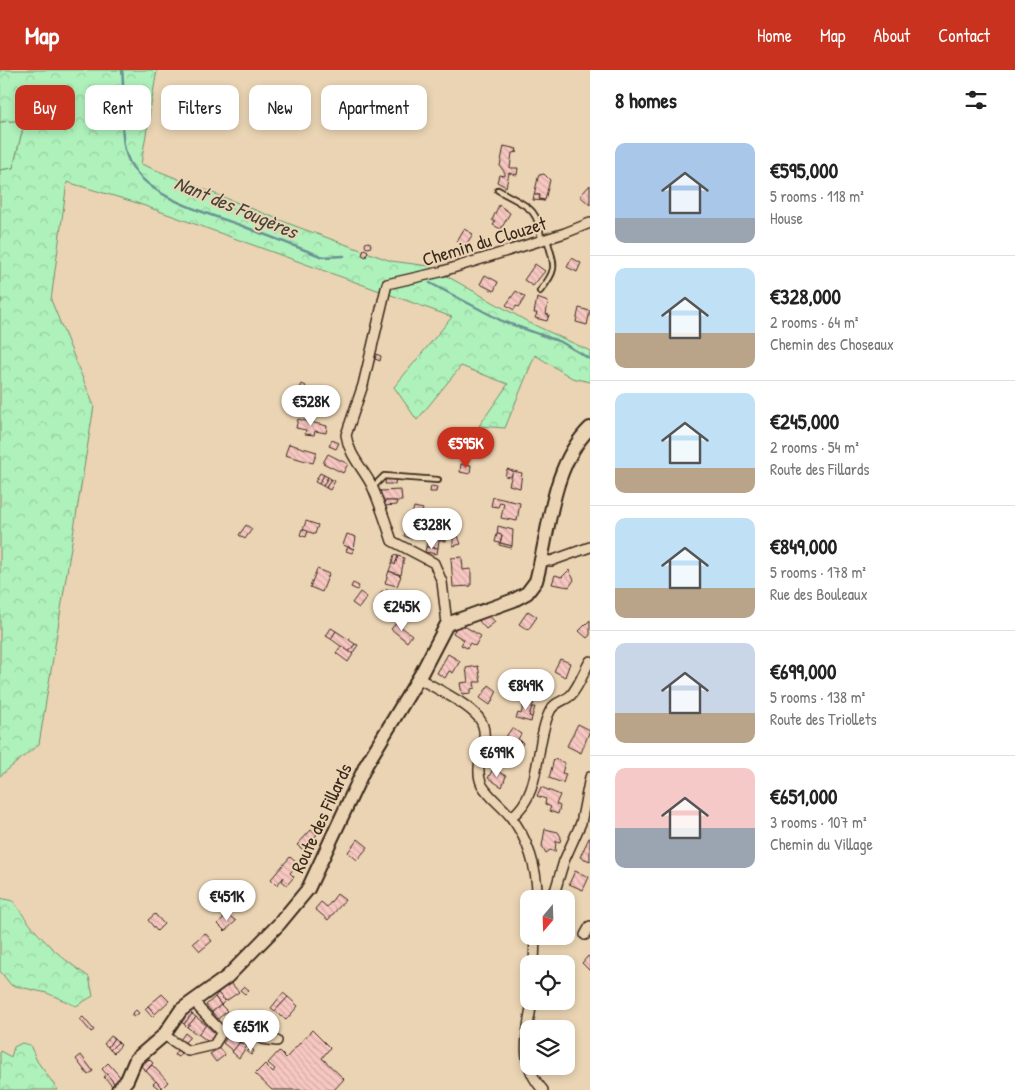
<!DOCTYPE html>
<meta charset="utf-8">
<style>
body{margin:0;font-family:"Patrick Hand",sans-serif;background:#f2f2f2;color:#222;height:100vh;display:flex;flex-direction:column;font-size:19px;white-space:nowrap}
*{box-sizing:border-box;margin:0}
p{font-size:16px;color:#767676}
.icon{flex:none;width:28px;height:28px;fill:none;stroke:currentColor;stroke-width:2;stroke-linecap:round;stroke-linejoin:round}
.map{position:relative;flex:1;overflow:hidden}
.sheet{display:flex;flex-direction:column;background:#fff;width:425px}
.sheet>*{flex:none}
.guide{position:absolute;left:15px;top:15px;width:475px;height:45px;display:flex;gap:10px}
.needle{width:32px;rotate:199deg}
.controls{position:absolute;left:520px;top:820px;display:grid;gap:10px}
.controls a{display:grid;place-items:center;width:55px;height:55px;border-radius:10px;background:#fff;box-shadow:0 2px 8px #0003;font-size:25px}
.price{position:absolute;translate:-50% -42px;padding:0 11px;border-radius:18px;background:#fff;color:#222;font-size:16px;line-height:32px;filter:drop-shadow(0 1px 2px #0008)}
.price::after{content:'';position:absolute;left:50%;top:30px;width:15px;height:11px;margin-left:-8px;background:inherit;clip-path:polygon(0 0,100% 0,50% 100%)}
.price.active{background:#c8321e;color:#fff}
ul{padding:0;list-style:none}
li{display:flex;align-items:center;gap:15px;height:125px;padding:0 25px}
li+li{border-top:1px solid #e0e0e0}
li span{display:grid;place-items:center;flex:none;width:140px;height:100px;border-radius:10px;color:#555}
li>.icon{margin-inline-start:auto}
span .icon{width:60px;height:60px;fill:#fffc;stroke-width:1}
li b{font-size:21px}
h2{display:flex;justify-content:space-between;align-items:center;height:60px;padding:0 25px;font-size:21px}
.tag{padding:0 18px;border-radius:10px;background:#fff;box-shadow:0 2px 8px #0003;font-size:18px;line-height:45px}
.tag.active{background:#c8321e;color:#fff}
header{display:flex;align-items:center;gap:30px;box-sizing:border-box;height:70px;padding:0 25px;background:#c8321e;color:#fff}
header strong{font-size:24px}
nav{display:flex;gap:28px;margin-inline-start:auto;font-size:18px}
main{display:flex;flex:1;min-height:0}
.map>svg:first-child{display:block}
</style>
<header>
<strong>Map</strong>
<nav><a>Home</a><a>Map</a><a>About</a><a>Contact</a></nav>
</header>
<main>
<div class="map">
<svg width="590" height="1020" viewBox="0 0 590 1020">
<defs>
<pattern id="forest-crowns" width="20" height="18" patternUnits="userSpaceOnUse" patternTransform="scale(1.25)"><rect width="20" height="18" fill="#aef1bb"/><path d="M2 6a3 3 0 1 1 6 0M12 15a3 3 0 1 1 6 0" fill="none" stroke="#97cfa0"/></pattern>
<pattern id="building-back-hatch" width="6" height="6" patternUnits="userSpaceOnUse" patternTransform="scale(1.25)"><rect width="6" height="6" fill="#f7c7c1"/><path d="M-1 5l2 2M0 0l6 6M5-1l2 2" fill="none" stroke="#d5aba5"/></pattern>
</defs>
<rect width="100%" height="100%" fill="#ead4b3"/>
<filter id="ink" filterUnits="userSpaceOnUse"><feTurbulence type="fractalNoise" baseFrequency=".02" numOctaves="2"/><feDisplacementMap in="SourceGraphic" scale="10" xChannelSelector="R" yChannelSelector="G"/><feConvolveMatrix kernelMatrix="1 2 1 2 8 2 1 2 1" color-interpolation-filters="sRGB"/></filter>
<g filter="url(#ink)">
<path fill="#aef1bb" stroke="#748e6c" d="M25 50 13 98 0 100V52Z"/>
<g fill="url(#forest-crowns)" stroke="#748e6c">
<path d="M0 0H157L141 94 295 156 391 191 429 196 530 253 590 281V312L572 308 535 285 505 358 479 356 508 314 461 296 417 350 394 317 452 247 134 132 67 112 51 230 94 336 39 674 0 706V236L2 229 0 228V100L13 98 25 50 0 52Z"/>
<path d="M0 828 13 831C38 867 53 882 89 907L93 926 76 936 47 923 11 915 0 901Z"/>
<path d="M22 973 30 975 37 991 58 1020H0V981L11 987 14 977Z"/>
</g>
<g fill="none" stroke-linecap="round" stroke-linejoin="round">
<g stroke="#699292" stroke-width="2.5">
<path d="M122 0C126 26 117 68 129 91 148 129 208 143 245 157 271 167 297 177 323 187L344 186"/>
<path d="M430 213 502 251 561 272 590 289"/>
</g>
</g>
<g fill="url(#building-back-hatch)" stroke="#3b2a1e">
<path d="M504 76 517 79 516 82H518L512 83 510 98H518L517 105 509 103 506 117 497 112 499 105 505 106V103L500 96Z"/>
<path d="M544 104 550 110 545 130 539 129 540 125H534L538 108 539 105Z"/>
<path d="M590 115V135L580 126Z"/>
<path d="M534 125H540L539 129 545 131 533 130Z"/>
<path d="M499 135 510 143 501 159 493 155 495 152 492 150Z"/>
<path d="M464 159 473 164 465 176 457 171Z"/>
<circle cx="368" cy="175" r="3"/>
<path d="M364 179 368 181 366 187 362 185Z"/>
<path d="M572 188 581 193 577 202 567 197Z"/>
<path d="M535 194 545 201 533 216 524 210Z"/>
<path d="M485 205 498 212 494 221 480 214Z"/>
<path d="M516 221 525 227 519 237 516 236 514 240 506 235Z"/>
<path d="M537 228 548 232 546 244 549 245 547 251 535 248 537 243H534Z"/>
<path d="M579 238 590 241 587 255 576 252Z"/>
<path d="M376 284 381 286 380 291 375 289Z"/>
<path d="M302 314 306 316 303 322 299 320Z"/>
<path d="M312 319 335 329 329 339 307 330Z"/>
<path d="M298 349 327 356 326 363 315 361 314 365 305 364 306 360 296 358Z"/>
<path d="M480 365 485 366 484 374H479Z"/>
<path d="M332 370 339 373 336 379 329 376Z"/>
<path d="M289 374 317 382 313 393 285 385Z"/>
<path d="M328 384 348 394 343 403 323 393Z"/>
<path d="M461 394 471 395 470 404 460 402Z"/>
<path d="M507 399 513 401 511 407 505 406Z"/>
<path d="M513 401 522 403 520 418 509 415Z"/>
<path d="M320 403 324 405 319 414 315 412Z"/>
<path d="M324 405 328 407 323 416 319 414Z"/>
<path d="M328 407 331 409 326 418 323 416Z"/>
<path d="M386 407 396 408 395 414H385Z"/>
<path d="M331 409 335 411 330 420 326 418Z"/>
<path d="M431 416 437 417 436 422H430Z"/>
<path d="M401 420 402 431H381L380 421Z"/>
<path d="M493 427 520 433 517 451 501 448 504 433 500 432 498 437 491 436Z"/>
<path d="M381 431H396L397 435 383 436Z"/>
<path d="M414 437 423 439 417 455 410 452Z"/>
<path d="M431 444 440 445 438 458 429 457Z"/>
<path d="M457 449V459L442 460V450Z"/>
<path d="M306 451 318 455 315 464 303 460Z"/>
<path d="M410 452 417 455 412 469 404 466Z"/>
<path d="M246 455 252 459 245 469 239 465Z"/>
<path d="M498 456 513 460 512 476 500 473 502 465 497 464Z"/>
<path d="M429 457 438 458 437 462H428Z"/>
<path d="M302 459 308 461 306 467 300 465Z"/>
<path d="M457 459 458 464H440L442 460Z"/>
<path d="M428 462 446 465 445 471 439 470 438 478 426 477Z"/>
<path d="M347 464 356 467 354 479 343 475Z"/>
<path d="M497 464 502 465 500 473 495 472Z"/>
<path d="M458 466 461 474 453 476V468Z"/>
<path d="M500 473 512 476 511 478 499 475Z"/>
<path d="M348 477 354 479 352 483 346 481Z"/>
<path d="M426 477 438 478 437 484 425 482Z"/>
<path d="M394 485 398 486 395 495 392 493Z"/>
<path d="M398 486 404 488 401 505 389 501 392 493 395 495Z"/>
<path d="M462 487 463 500 471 499V516L453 517 451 488Z"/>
<path d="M317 499 329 504 322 522 310 517Z"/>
<path d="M569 500 574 510 569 517 552 514 555 505 562 507Z"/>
<path d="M389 501 401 506 397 516 385 513Z"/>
<path d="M353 513 359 516 357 520 351 517Z"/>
<path d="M387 519 393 522 382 540 374 535 382 521 386 523Z"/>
<path d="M360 522 367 527 359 538 352 533Z"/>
<path d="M528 541 537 547 528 560 519 554Z"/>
<path d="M488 544 495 552 486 559 479 551Z"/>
<path d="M590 550V565L587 568 579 561Z"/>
<path d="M396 553 412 565 407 572 391 559Z"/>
<path d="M459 553 481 566 475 576 470 573 467 578 461 575 464 570 453 563Z"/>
<path d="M331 558 336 561 331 569 326 566Z"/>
<path d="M336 561 348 569 351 568 349 570 355 574 349 582 331 569Z"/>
<path d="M355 574 358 575 352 584 349 582Z"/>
<path d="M341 576 353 584 348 592 336 583Z"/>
<path d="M448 584 460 591 453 603 449 601 445 608 437 603Z"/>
<path d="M560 589 570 593 565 607 554 601Z"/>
<path d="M478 596 481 612H474L475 618 471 619V623L462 624 460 613 468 612 466 598Z"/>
<path d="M489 615 497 621 490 635 480 628Z"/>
<path d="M525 629 534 632 529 646 532 647 531 652 516 648 518 643 521 644Z"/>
<path d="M532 637H535L532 647 529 646Z"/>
<path d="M578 654 590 660 581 683 567 676Z"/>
<path d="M512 658 521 664 518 669 521 671 515 680 509 676 504 682 498 678Z"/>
<path d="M521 671 523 673 517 682 515 680Z"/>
<path d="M554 689 565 693 562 703 566 704 563 713 549 708Z"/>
<path d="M493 699 506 706 502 717 488 708Z"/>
<path d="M541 717 560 725 556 734 560 736 558 744 549 741 551 737 545 734 546 729 537 726Z"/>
<path d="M545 759 558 762 561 767 560 772 556 771 555 782 550 780 546 783 542 776Z"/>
<path d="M311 760 317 764 313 770 315 771 306 782 297 775Z"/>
<path d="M589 768H590V791L580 787Z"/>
<path d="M358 769 368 777 357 790 348 782Z"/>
<path d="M290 787 298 794 290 803 294 807 287 815 282 811 284 807 277 815 271 809Z"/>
<path d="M575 801 589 807 583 820 569 814Z"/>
<path d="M337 824 345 830 328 850 315 839 321 832 327 837Z"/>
<path d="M563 824 572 827 566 844V829H562Z"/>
<path d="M155 844 164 854 157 861 148 850Z"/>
<path d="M227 844 236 851 225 861 218 854Z"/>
<path d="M205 863 212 871 200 881 193 873Z"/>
<path d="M548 866H558L557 872 547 871Z"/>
<path d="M588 886 590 888V901L582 893Z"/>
<path d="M230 912 239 922 226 931 218 923Z"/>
<path d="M244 916 249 920 245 924 240 920Z"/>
<path d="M218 923 225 931 221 935 215 927Z"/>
<path d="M283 923 288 927 275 941 271 938Z"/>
<path d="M162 924 169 931 155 944 148 936Z"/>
<path d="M215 927 221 935 212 942 206 935Z"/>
<path d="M288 927 298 936 286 950 275 941Z"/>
<path d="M221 935 227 941 218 949 212 942Z"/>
<path d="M148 936 155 944 152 947 145 939Z"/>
<path d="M136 940 139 943 134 947 131 945Z"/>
<path d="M188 940 192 944 184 954 179 950Z"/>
<path d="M192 944 196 947 187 957 184 954Z"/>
<path d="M256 944 274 955 266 968 248 958Z"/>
<path d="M243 946 247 949 242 957 237 954Z"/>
<path d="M83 947 94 960 91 962 80 949Z"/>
<path d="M196 947 206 955 198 965 187 957Z"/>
<path d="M206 955 218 966 211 974 198 964Z"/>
<path d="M312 960 330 978 322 988 344 1009 334 1020H272L255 1004 265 994 273 1002 275 999 268 993 279 981 286 988Z"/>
<path d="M185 963 190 967 184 973 180 970Z"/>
<path d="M230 964 240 972 233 981 223 973Z"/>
<path d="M111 966 114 968 108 977 104 974Z"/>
<path d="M114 968 118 972 110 980 108 977Z"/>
<path d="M241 971 247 976 239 988 232 982Z"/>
<path d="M118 972 121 975 114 983 110 980Z"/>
<path d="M219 978 225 985 216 992 210 984Z"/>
<path d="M251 978 254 981 251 985 247 982Z"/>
<path d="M178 979 182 981 179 987 174 985Z"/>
<path d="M81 985 93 1001 88 1005 76 989Z"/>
<path d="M146 986 149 989 141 996 138 993Z"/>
<path d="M149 989 153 993 146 1001 141 996Z"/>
<path d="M108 993 122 1009 115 1014 102 999Z"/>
<path d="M152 995 168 1012 162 1018 146 1001Z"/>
<path d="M107 1004 115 1014 112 1016 104 1007Z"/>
<path d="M156 1011 162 1018 161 1020 153 1014Z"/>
</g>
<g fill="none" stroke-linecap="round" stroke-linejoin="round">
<defs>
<g id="lane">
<path d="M498 120C525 136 539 136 541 170"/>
<path d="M540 221C559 198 554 195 547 169"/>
<path d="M373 417 384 406 438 410"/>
</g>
<g id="street">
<path d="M542 490 551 491 590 477"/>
<path d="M447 554 442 512 434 493 392 471C386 453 380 434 372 416 363 398 349 386 346 365L363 315 387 214 440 202 565 163 590 153"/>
<path d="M418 608C435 618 467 633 479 648 494 668 471 693 482 715 489 727 502 736 510 746 528 768 538 801 537 829"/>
<path d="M511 747C543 725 534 673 550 641 554 632 565 631 571 625 579 616 584 601 590 591"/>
<path d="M537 825H550L555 821 564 791 581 753 590 707"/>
<path d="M585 865 590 856"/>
<path d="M534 894 535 866"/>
<path d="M532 931C527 965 518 993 543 1020"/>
<path d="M222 962 230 961 245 969 258 966 262 969 277 971"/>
<path d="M164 965 188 981 214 975 222 962 199 938 196 930"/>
</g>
<path id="secondary" d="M118 1020 127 1010 136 989 164 965 181 940 227 907 279 854 308 819 366 695 421 604 447 554 514 530 527 523 536 511C550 460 551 396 590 358"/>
</defs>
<use href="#lane" stroke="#3b2a1e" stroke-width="8"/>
<use href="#street" stroke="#3b2a1e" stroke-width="12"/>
<use href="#secondary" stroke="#3b2a1e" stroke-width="16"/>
<use href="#lane" stroke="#ead4b3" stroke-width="4.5"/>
<use href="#street" stroke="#ead4b3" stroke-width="9"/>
<use href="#secondary" stroke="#ead4b3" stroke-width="12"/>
</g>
</g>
<g text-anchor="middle" stroke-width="4" stroke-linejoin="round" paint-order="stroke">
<g font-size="19" fill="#3b2a1e" stroke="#ead4b3">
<text transform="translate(484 171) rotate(-17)" y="7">Chemin du Clouzet</text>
<text transform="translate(321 748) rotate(-65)" y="7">Route des Fillards</text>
</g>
<g font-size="20" font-style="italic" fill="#46443b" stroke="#ead4b3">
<text transform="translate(236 137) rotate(23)" y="7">Nant des Fougères</text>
</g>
</g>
</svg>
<div class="controls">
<a><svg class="needle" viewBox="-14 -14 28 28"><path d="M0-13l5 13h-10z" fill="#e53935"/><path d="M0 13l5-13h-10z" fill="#767676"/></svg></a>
<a><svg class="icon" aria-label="locate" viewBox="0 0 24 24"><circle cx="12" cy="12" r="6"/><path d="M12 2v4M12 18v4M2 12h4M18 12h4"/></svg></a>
<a><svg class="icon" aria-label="layers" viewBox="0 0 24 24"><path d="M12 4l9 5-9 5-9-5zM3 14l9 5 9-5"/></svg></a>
</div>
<b class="price" style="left:311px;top:357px">€528K</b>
<b class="price active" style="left:466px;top:399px">€595K</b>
<b class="price" style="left:432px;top:480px">€328K</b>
<b class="price" style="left:402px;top:562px">€245K</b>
<b class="price" style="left:526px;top:641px">€849K</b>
<b class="price" style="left:497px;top:708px">€699K</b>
<b class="price" style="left:227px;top:852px">€451K</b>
<b class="price" style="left:251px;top:982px">€651K</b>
<div class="guide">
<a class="tag active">Buy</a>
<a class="tag">Rent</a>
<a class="tag">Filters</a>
<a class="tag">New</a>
<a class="tag">Apartment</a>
</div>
</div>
<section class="sheet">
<h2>8 homes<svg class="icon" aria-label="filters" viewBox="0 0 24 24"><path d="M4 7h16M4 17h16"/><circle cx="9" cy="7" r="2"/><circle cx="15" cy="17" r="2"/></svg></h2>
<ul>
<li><span style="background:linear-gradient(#a9c7e8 75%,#9aa5b1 0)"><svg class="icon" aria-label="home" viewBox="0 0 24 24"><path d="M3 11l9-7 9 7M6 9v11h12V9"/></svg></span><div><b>€595,000</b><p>5 rooms · 118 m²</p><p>House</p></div></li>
<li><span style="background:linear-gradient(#bfe0f5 65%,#b9a48a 0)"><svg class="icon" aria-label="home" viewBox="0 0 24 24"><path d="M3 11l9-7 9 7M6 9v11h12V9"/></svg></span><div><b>€328,000</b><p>2 rooms · 64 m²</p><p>Chemin des Choseaux</p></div></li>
<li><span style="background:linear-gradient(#bfe0f5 75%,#b9a48a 0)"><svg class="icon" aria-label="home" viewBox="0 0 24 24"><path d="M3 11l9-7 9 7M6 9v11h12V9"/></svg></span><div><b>€245,000</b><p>2 rooms · 54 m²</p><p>Route des Fillards</p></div></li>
<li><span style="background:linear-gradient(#bfe0f5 70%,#b9a48a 0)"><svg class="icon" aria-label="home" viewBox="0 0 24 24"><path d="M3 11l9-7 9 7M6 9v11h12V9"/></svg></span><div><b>€849,000</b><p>5 rooms · 178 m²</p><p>Rue des Bouleaux</p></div></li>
<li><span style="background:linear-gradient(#c9d6e8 70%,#b9a48a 0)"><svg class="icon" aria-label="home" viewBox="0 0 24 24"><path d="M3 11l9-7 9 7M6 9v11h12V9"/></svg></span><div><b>€699,000</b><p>5 rooms · 138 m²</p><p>Route des Triollets</p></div></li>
<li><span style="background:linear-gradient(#f6c9c9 60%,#9aa5b1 0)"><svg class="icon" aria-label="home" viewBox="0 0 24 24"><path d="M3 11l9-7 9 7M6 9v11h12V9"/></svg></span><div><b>€651,000</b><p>3 rooms · 107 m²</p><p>Chemin du Village</p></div></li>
</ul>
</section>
</main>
